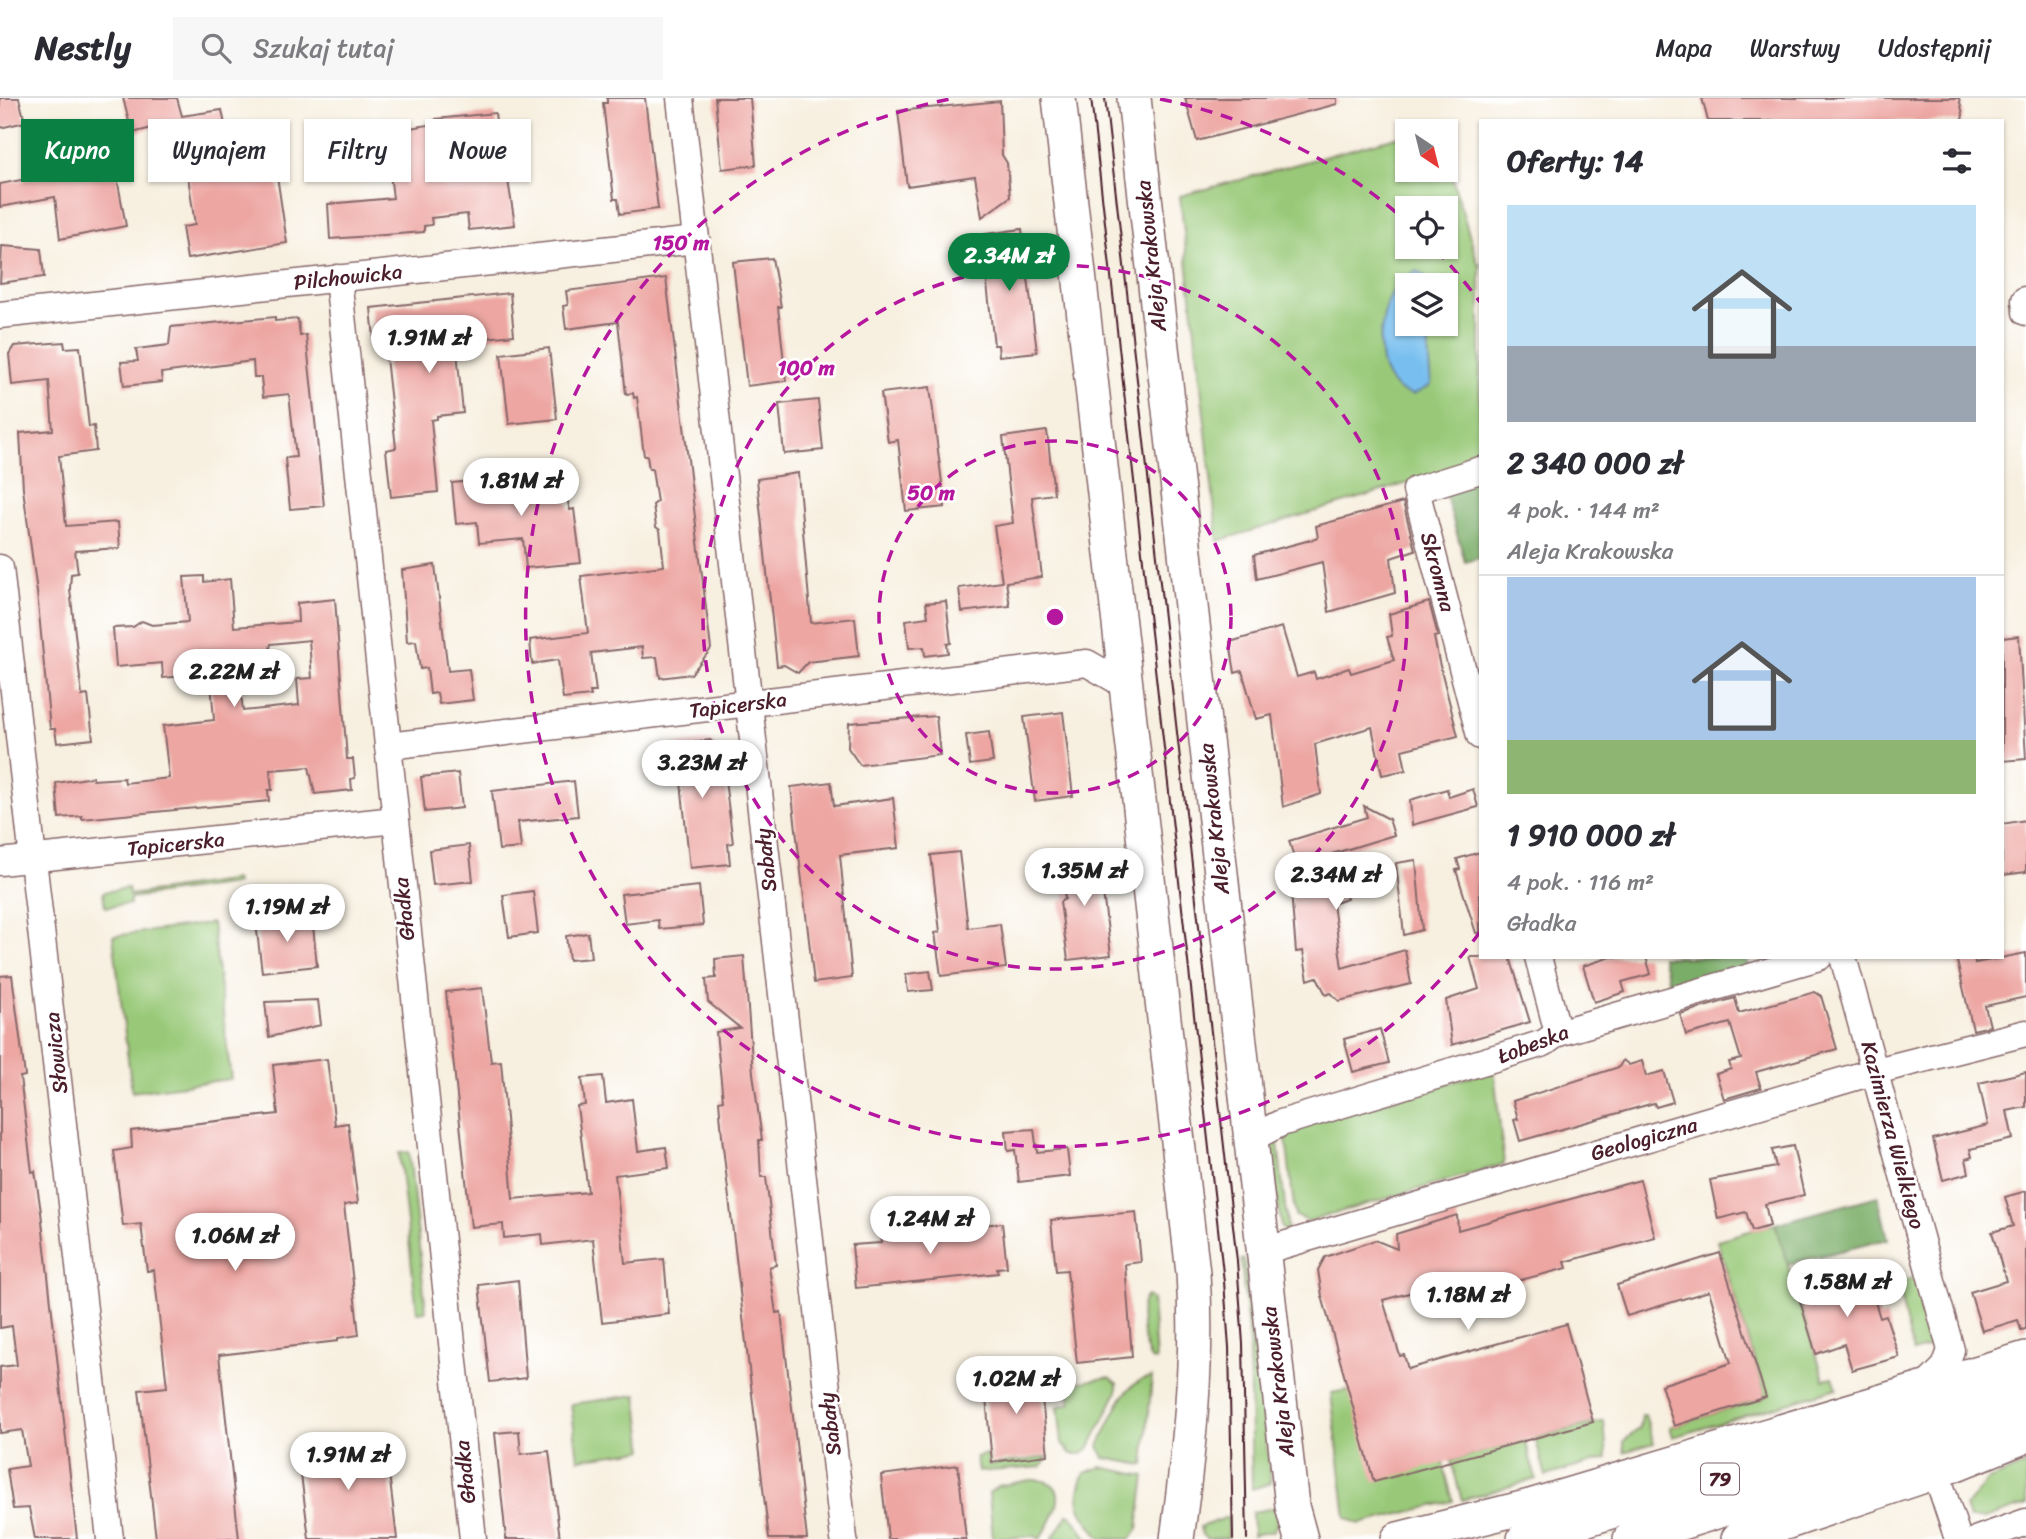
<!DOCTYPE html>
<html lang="pl">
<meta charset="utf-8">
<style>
body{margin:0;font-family:Sriracha,sans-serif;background:#f7f7f7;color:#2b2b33;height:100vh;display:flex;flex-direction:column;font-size:26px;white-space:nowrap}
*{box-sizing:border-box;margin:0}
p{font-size:23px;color:#7c7c81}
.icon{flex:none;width:38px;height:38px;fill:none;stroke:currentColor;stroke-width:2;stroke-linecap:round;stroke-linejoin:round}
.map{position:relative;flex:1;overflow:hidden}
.details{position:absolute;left:1479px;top:21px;width:525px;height:840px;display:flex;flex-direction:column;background:#fff;border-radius:0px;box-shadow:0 2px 5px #0004}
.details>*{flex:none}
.hud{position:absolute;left:21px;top:21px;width:665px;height:63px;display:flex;gap:14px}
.needle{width:46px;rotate:145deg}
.fabs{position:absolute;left:1395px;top:21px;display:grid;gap:14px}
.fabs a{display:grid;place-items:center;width:63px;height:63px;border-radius:0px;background:#fff;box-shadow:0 2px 5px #0004;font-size:35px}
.price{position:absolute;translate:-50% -60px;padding:0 16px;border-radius:24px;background:#fff;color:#222;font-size:23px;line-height:46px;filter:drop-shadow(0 2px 4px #0008)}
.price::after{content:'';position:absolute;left:50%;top:42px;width:21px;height:16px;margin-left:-10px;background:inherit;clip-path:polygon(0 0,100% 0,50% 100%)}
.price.active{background:#0b8043;color:#fff}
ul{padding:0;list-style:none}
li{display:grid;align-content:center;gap:14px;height:371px;padding:0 28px}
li+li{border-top:2px solid #e1e1e2}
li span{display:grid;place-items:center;height:217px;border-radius:0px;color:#555}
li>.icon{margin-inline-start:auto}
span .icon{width:126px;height:126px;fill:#fffc;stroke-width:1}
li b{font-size:30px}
h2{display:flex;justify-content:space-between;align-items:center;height:84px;padding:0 28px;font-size:30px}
.pill{padding:0 24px;border-radius:0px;background:#fff;box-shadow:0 2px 5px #0004;font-size:24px;line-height:63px}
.pill.active{background:#0b8043;color:#fff}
header{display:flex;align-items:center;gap:42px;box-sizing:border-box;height:98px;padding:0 35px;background:#fff;border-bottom:2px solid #e1e1e2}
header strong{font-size:33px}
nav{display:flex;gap:38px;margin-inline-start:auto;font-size:24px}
.search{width:490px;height:63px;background:#f7f7f7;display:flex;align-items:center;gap:18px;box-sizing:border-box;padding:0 24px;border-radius:0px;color:#7c7c81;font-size:26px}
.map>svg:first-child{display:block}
</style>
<header>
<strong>Nestly</strong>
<div class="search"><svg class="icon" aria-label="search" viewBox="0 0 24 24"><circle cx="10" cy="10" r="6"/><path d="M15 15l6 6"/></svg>Szukaj tutaj</div>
<nav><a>Mapa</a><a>Warstwy</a><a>Udostępnij</a></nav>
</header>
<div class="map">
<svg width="2026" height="1441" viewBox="0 0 2026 1441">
<rect width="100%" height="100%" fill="#fff"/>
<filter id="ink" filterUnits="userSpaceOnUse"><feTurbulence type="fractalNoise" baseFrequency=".0143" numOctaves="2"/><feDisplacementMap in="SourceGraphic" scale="14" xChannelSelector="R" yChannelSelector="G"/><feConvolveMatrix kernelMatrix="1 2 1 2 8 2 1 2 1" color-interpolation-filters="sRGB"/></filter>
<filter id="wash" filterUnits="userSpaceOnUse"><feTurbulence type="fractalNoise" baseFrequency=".00686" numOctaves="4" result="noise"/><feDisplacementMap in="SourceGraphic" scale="28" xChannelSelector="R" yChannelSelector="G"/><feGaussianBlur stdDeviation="1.57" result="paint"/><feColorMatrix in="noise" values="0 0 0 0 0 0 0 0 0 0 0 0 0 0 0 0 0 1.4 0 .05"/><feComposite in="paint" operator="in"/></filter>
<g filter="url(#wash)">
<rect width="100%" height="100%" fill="#f7efdf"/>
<g fill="#99c978" stroke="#727452" stroke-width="2" fill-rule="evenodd">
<path d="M1407 36V72H1446V59L1478 166H1480V363L1218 443 1180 98ZM1407 110H1446V149H1407ZM1407 187H1446V226H1407Z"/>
<path d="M235 782 236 786 130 800V806L105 809 103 794 128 790 129 797Z"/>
<path d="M212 825 231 981 132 994 113 838Z"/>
<path d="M1494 972 1504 1066 1309 1123 1295 1118 1285 1032Z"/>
<path d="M1277 1036 1288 1134 1281 1130 1271 1042Z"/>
<path d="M409 1054 426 1213 417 1214 399 1055Z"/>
<path d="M1775 1126 1824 1281 1833 1279 1837 1290 1673 1339 1670 1329 1766 1299 1717 1142Z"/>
<path d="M1244 1161 1271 1385 1252 1391 1249 1246 1241 1162Z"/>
<path d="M1923 1178 1939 1246 1913 1254 1897 1184Z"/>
<path d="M1147 1198 1152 1201 1156 1262 1151 1261C1143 1249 1136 1207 1147 1198Z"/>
<path d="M1110 1279 1117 1285V1294L1090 1349 1082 1356H1071L1062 1345 1058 1308 1070 1306 1069 1286Z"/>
<path d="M1152 1279 1144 1367 1104 1360 1099 1348C1111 1324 1121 1283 1152 1279Z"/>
<path d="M1348 1292 1443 1365 1453 1403 1360 1426 1346 1420 1331 1295Z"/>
<path d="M637 1297 644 1352 578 1361 571 1306Z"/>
<path d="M1642 1317H1645L1654 1345 1624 1354V1343L1640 1330Z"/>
<path d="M1604 1323 1607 1360 1546 1378 1535 1340Z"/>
<path d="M1525 1342 1536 1381 1462 1402 1451 1363Z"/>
<path d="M988 1356 989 1367 1048 1359 1041 1369 978 1374 976 1359Z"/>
<path d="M2026 1367V1407L1984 1421H1969L1965 1409 1988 1382Z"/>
<path d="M1101 1369 1145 1378 1138 1431 1131 1441H1101C1082 1414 1070 1408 1085 1375Z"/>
<path d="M1030 1382C1077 1380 1054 1420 1040 1441L1035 1438 993 1441 989 1395 998 1388Z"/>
<path d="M1275 1410 1277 1426 1273 1433 1253 1437 1252 1414Z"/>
<path d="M1068 1416 1071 1417 1088 1441H1052Z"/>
<path d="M1228 1419V1440L1207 1441 1202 1437 1200 1429Z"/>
</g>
<g fill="#7aad68" stroke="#62664a" stroke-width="2">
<path d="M1480 380V460L1465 464 1444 391Z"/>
<path d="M1662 859H1746L1748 869 1671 892Z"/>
<path d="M1878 1098 1888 1141 1788 1166 1775 1126Z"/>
</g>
<path fill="#78bfef" stroke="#616f8d" stroke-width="2" d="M1417 173 1424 178 1430 187H1407V226H1435C1424 241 1430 269 1431 287L1413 297C1371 289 1377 229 1390 199 1395 187 1406 179 1417 173Z"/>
<g id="blocks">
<g fill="#eda6a2" fill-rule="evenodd">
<path d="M0 0H19L25 24 0 30Z"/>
<path d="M123 0H177L182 18 222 12 231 57 273 51 287 145 187 161 182 129 195 127 180 23 132 35Z"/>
<path d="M607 0H645L658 111 620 116 618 101H614L603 5H607Z"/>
<path d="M715 0H750L756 67 722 71Z"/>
<path d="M1185 0H1337V6L1197 43Z"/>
<path d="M1702 0H1959L1963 16 1962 23H1708Z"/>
<path d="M1000 3 1002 57 1007 65 1010 99 982 119 975 78 907 88 898 13Z"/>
<path d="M495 15 500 57 504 56 515 127 469 132 467 116 431 120 432 127 424 128V134L330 141 328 106 393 100 385 34 434 26 436 21Z"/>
<path d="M114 64 126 128 60 141 55 99 0 109V86Z"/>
<path d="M1022 131 1037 254 999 258 998 247H994L983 151 987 150 985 136Z"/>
<path d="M2 148 41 151 44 179 0 185Z"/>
<path d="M772 160 781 209H778L786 283 747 288 733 164Z"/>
<path d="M666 180 711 551 691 576 660 580 657 559 643 560 642 549 591 555 596 594H590L591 598 563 601 558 562 532 566 530 542 588 535 581 478 664 468 660 432 656 429 653 407 657 404 652 371H649L647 358H644L637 299 634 300 633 295 626 296 618 224 566 231 563 208 568 207 566 193Z"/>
<path d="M510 195 514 237 456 243 463 315 437 318V321L431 322 438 394 391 399 386 352 396 350 389 287 385 250 375 251 371 210Z"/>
<path d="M275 219V223L298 221 300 238 306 237 324 408 290 411 285 360 296 359 289 296 263 299 261 279H254L253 263 161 275 162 284 124 288 121 264 138 263 136 251 169 247 171 229Z"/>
<path d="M64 244 65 250 80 249 89 329 94 328 96 353 59 358 66 428 118 424 120 450 75 453 78 475 71 476 70 491 82 598 88 597 93 641 57 645 55 631H50L37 494 23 391 20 335 53 332 49 283 12 287 9 256 14 248Z"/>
<path d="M549 250 557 321 509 326 501 256Z"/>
<path d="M930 289 945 409 906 413 898 342 888 344 881 295Z"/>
<path d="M818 302 823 352 784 356 779 306Z"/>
<path d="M1047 333 1054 396 1032 399 1042 479 1006 484 1010 508 962 514 959 490 1002 484 994 428 1013 425 1003 339Z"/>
<path d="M798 375 811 525 855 520 859 558 808 564 798 575 784 567 777 568 757 381Z"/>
<path d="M518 379 519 383 539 382 541 395 565 393 570 412 574 411 581 465 526 470 523 441 479 445 477 424 456 426 452 385Z"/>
<path d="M1403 404 1415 452 1391 460 1395 495 1329 514 1322 464 1257 481 1254 457 1318 440 1316 428Z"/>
<path d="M435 467 448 573 469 571 473 602 439 606 437 595 430 596 427 570 420 571 416 543 407 544 402 472Z"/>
<path d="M204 478V484L230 481 234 529 298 524 297 505 335 501 347 661H353L355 680 351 681 352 692 315 696 309 669 270 672 272 692H268L269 703 82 721V718L59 720 56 685 93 679V682L124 680 125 685 169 680 163 628 214 622 211 585 195 587 194 577 163 580 162 565 116 569 113 530 133 529 142 523 152 527 188 524 184 479ZM309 542 312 580 297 581 299 607 243 613 237 562 268 559 271 546Z"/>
<path d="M946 503 951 545 947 546 948 555 925 558 924 549 909 550 906 522 928 519 926 505Z"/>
<path d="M1429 504 1438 538 1434 539 1439 564 1458 638 1402 652 1406 672 1382 677 1372 629 1315 646 1321 696 1283 709 1272 617 1256 621 1242 573 1235 575 1230 544 1282 529 1297 579 1314 574 1316 581 1349 570 1351 575 1394 562 1387 539 1392 538 1389 516Z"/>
<path d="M2019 538 2026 661 2002 663V540Z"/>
<path d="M1063 614 1073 698 1035 703 1024 619Z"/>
<path d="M936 618 940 657 860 667 848 650 849 625Z"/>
<path d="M989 634 993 664 970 667 966 637Z"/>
<path d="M710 642 721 651 733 745 728 746 730 766 690 770 681 684 665 686 661 649Z"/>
<path d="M458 675 462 710 425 714 421 679Z"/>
<path d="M574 683 578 718 518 724 521 750 499 752 492 693Z"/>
<path d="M831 684 834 708 893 700 899 750 840 757 852 880 814 885 791 689Z"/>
<path d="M1447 691 1449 699 1473 691 1478 709 1412 727 1410 702Z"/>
<path d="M1364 708 1389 721 1394 737 1332 756 1347 801 1333 806 1342 870 1405 852 1411 886 1339 903 1331 895 1326 897 1317 879 1308 882 1303 853 1296 854 1289 768 1296 766 1289 743 1367 719Z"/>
<path d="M2026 722V774L2002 777V726Z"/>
<path d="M469 747 473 783 433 787 429 752Z"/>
<path d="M959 754 968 830 1000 826 1006 870 941 878 935 835 940 834 931 757Z"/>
<path d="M1480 754V835H1476L1456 772 1460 771 1457 761Z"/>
<path d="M1098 756 1111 857 1068 862 1060 804 1065 801 1060 760Z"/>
<path d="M1416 762 1422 832 1404 837 1396 765Z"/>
<path d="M699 788 703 827 659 831 658 822 625 826 621 796Z"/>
<path d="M533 793 538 835 509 839 503 797Z"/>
<path d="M312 818 317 868 262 874 256 825Z"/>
<path d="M588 835 591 860 569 862 566 838Z"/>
<path d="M2026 855V899L1985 908 1990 928 1973 932 1956 859H1974L1975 865Z"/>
<path d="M744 858 753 975 762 1042H759L761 1079H766L776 1167 769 1169 776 1215 781 1214 807 1441H769L723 1049 719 1003 723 1002 716 934 740 930 708 904 706 881 716 880 715 861Z"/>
<path d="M1470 859H1510L1530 924 1452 947 1446 902 1479 891Z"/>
<path d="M1611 859H1646L1651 876 1622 884 1625 894 1594 904 1583 868Z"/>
<path d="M930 873 933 892 908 894 906 876Z"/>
<path d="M12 877 25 978 20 979 32 1074 35 1073 41 1114 77 1441H35L29 1410 13 1411 7 1371 28 1368 22 1332 0 1335V1269L17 1267 12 1228 0 1230V878Z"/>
<path d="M482 890 491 964 501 963 513 1101 588 1094 577 1008 585 1007 582 980 603 978 606 1005 632 1001 638 1053 666 1049 669 1070 615 1077 625 1165 664 1161 669 1216 602 1224 593 1141 543 1147 542 1136 504 1140 503 1126 471 1129 446 894Z"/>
<path d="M1815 894 1821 898 1837 951 1756 974 1761 990 1724 1001 1716 976 1731 971 1729 964 1741 961 1730 925 1686 937 1680 916 1735 900 1739 915Z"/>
<path d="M318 902 321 927 269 939 265 904Z"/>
<path d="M1380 931 1389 965 1353 974 1344 941Z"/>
<path d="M327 961 335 1027 348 1025 358 1105 344 1107 359 1237 338 1240V1243L219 1257 239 1441H156L139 1292 167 1289 160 1227 154 1172 147 1173 141 1126 123 1128 114 1053 132 1050 131 1033 278 1016 273 967Z"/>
<path d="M1623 962 1629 967 1642 963 1646 978 1664 973 1673 1004 1656 1009 1654 1005 1520 1043 1514 1022 1518 1021 1513 1003 1619 969Z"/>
<path d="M2026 974V1009L2007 1013 2013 1041 1970 1051 1972 1059 1966 1061 1969 1075 1943 1082 1933 1041 1988 1027 1979 985Z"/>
<path d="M1034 1031 1037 1054 1067 1051 1070 1078 1019 1084 1015 1052 1008 1053 1006 1033Z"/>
<path d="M1793 1048 1804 1097 1765 1106 1770 1128 1752 1133 1746 1114 1718 1121 1710 1082 1776 1069 1772 1052Z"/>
<path d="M1640 1082 1655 1139 1565 1164 1567 1170 1471 1195 1468 1179 1383 1202 1400 1258 1404 1257 1408 1271 1566 1226 1593 1324 1374 1384 1322 1198 1318 1172 1325 1159 1375 1142 1397 1151 1396 1136 1457 1117 1458 1132Z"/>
<path d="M2026 1093V1231L2021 1232 2018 1222 1982 1233 1970 1194 2006 1183 1992 1134 2013 1128 2005 1099Z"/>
<path d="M1136 1114 1141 1164 1125 1166 1132 1259 1077 1265 1067 1172 1056 1173 1051 1122Z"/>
<path d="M1002 1125 1007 1169 997 1170 998 1175 856 1190 852 1147 881 1145 880 1137Z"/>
<path d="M1720 1155 1766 1299 1674 1328 1661 1287 1731 1265 1709 1193 1627 1218 1617 1187Z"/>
<path d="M1864 1168 1880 1220 1886 1218 1899 1259 1852 1272 1844 1246 1816 1256 1796 1190Z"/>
<path d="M518 1182 526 1280 490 1284 479 1187Z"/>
<path d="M1039 1273 1048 1357 992 1364 984 1279Z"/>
<path d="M519 1333 521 1356 549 1353 560 1441H506L495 1335Z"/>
<path d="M385 1342 397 1441H309L298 1352Z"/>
<path d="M958 1367 966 1441H888L881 1377Z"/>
</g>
</g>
</g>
<g filter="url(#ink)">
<use href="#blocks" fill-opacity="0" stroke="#87686a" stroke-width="2"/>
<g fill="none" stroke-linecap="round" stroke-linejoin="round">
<defs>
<g id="minor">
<path d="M680 0 844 1441"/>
<path d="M338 180 473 1441"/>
<path d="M2025 202 2026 214"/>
<path d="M0 217 696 142"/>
<path d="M1480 372 1416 392 1480 638"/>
<path d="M0 470 110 1441"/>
<path d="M388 648 1087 565 1127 588"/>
<path d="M0 764 395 722"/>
<path d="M1538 859 1558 935"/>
<path d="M1843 859 1951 1252 1945 1269 1926 1288"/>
<path d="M1250 1041 1281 1025 1544 945 1558 935 1819 859"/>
<path d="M1263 1153 1876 973 2026 935"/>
<path d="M1936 1374 1958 1441"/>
<path d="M1978 1441 2026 1424"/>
</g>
<g id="major">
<path d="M1059 0 1193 1175C1199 1263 1189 1353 1177 1441"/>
<path d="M1134 0 1292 1408 1301 1441"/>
<path d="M1398 1441 1530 1408 2026 1260"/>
<path d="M1524 1441 2026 1284"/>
<path d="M1630 1441 2026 1317"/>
<path d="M1738 1441 1936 1374 2026 1338"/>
</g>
</defs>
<use href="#minor" stroke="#87686a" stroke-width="29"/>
<use href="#major" stroke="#87686a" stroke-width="36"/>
<use href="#minor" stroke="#fff" stroke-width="26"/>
<use href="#major" stroke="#fff" stroke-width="33"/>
<g stroke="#4a1f2b" stroke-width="2">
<path d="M1091 0 1224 1184 1229 1249 1233 1441"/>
<path d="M1105 0 1237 1163 1243 1246 1247 1441"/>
</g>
</g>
</g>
<g fill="none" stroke="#b5179e" stroke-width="3.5" stroke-dasharray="12 9">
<circle cx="1055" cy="519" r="176"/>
<circle cx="1055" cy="519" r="352"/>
<path d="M1480 834A529 529 0 1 1 950 1M1160 1A529 529 0 0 1 1406 123M1436 152A529 529 0 0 1 1480 204"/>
</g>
<g text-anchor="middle" stroke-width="5" stroke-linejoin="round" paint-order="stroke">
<rect fill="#fff" stroke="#80626b" stroke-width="2" x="1701" y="1365.5" width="38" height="31" rx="5"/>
<g font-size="19" font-weight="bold" fill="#4a1f2b">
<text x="1720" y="1388">79</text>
</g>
<g font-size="21" fill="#4a1f2b" stroke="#fff">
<text transform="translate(1151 158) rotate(-96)" y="7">Aleja Krakowska</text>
<text transform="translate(348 179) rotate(-6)" y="7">Pilchowicka</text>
<text transform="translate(1438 474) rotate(75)" y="7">Skromna</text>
<text transform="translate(738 607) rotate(-7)" y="7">Tapicerska</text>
<text transform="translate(1214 721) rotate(-96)" y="7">Aleja Krakowska</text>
<text transform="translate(176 746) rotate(-6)" y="7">Tapicerska</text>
<text transform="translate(766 762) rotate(-96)" y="7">Sabały</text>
<text transform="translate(404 811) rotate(-96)" y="7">Gładka</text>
<text transform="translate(1533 946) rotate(-21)" y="7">Łobeska</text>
<text transform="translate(56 955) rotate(-96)" y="7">Słowicza</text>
<text transform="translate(1893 1037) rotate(75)" y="7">Kazimierza Wielkiego</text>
<text transform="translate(1644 1041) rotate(-16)" y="7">Geologiczna</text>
<text transform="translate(1278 1284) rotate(-97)" y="7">Aleja Krakowska</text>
<text transform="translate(830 1326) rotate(-97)" y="7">Sabały</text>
<text transform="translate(465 1374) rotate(-96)" y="7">Gładka</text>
</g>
</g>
<circle cx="1055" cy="519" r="10" fill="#b5179e" stroke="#fff" stroke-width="3.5"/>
<g font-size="21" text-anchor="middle" font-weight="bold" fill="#b5179e" stroke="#fff" stroke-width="5" stroke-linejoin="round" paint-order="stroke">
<text x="681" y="152">150 m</text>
<text x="806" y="277">100 m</text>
<text x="931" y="402">50 m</text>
</g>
</svg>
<div class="fabs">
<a><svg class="needle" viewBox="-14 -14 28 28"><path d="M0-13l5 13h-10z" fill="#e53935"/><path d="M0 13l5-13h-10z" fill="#7c7c81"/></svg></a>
<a><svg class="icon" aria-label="locate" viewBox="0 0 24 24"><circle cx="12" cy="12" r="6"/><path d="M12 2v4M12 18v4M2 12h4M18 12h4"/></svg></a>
<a><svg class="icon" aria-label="layers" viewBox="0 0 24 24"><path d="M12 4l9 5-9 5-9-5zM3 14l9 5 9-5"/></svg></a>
</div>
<b class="price active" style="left:1009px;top:195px">2.34M zł</b>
<b class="price" style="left:429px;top:277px">1.91M zł</b>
<b class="price" style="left:521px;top:420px">1.81M zł</b>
<b class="price" style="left:234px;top:611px">2.22M zł</b>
<b class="price" style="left:702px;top:702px">3.23M zł</b>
<b class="price" style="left:1084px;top:810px">1.35M zł</b>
<b class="price" style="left:1336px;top:814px">2.34M zł</b>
<b class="price" style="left:287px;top:846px">1.19M zł</b>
<b class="price" style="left:930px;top:1158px">1.24M zł</b>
<b class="price" style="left:235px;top:1175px">1.06M zł</b>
<b class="price" style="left:1847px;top:1221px">1.58M zł</b>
<b class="price" style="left:1468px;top:1234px">1.18M zł</b>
<b class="price" style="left:1016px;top:1318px">1.02M zł</b>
<b class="price" style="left:348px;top:1394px">1.91M zł</b>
<div class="hud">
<a class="pill active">Kupno</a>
<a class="pill">Wynajem</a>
<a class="pill">Filtry</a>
<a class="pill">Nowe</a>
</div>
<section class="details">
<h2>Oferty: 14<svg class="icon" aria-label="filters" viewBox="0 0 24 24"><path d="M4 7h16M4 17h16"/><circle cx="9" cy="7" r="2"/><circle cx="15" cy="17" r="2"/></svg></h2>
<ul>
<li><span style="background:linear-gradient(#bfe0f5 65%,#9aa5b1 0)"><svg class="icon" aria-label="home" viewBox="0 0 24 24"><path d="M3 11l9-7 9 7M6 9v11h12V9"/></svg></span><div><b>2 340 000 zł</b><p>4 pok. · 144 m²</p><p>Aleja Krakowska</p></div></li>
<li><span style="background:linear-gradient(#a9c7e8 75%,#8fb573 0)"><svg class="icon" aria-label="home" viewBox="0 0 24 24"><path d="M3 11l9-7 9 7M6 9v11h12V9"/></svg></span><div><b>1 910 000 zł</b><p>4 pok. · 116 m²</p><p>Gładka</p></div></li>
</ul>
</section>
</div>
